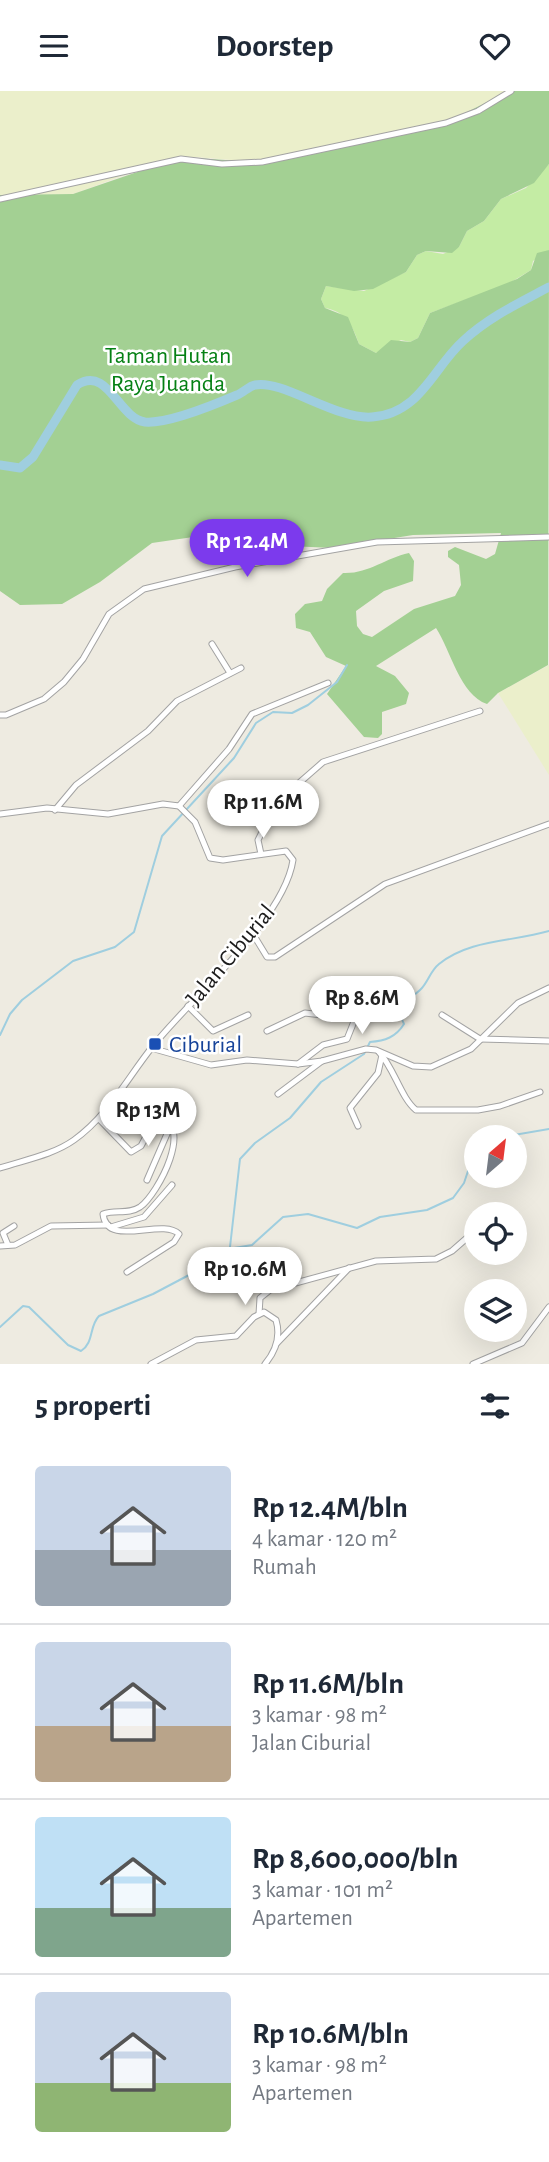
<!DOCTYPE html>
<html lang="id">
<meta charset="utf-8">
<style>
body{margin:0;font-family:"Alegreya Sans",sans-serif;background:#f2f2f3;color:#1f2937;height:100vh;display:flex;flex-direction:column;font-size:26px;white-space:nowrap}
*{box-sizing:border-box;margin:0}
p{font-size:23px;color:#747a83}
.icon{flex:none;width:38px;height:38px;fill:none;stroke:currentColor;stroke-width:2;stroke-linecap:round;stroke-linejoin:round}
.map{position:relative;height:1273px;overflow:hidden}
.sheet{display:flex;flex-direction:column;background:#fff;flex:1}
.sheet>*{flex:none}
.needle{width:46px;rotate:28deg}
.tools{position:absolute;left:464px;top:1034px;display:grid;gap:14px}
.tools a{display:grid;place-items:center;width:63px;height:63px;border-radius:50%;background:#fff;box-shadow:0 7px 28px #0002;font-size:35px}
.price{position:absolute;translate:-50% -60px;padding:0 16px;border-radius:24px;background:#fff;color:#222;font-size:23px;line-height:46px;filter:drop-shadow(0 2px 4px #0008)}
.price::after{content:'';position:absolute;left:50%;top:42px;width:21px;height:16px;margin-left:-10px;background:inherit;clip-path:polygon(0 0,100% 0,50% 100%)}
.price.active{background:#7c3aed;color:#fff}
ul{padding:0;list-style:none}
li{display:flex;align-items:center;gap:21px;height:175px;padding:0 35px}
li+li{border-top:2px solid #e0e1e3}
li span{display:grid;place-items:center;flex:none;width:196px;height:140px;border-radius:7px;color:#555}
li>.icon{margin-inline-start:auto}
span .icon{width:84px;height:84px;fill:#fffc;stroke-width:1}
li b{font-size:30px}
h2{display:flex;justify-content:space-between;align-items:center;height:84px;padding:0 35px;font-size:30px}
header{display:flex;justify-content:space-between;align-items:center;height:91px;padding:0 35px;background:#fff;font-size:32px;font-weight:700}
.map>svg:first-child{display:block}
</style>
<header><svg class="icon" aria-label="menu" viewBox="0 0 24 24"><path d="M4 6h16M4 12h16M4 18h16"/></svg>Doorstep<svg class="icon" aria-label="heart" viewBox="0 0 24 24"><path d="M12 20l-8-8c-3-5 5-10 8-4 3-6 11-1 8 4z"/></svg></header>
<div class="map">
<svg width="549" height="1273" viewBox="0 0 549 1273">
<rect width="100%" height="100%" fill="#eeebe1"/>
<g fill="#ebefcb">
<path d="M0 0H509L453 28 255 71 196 66 149 75 73 103 0 104Z"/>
<path d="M549 574V684L498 602Z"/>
</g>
<path fill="#c4eca4" d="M549 73V159L533 170 531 179 508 193 430 222 418 247 410 251 401 249 376 262 359 253C353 235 345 220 325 217L321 208 326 195 364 200 406 181 417 164 426 160 443 163 459 156 467 140 484 130 501 108 526 97Z"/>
<path fill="#a3d093" d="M509 0H549V73L534 92 501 108 484 130 467 140 459 156 452 162 426 160 417 164 406 181 373 198 354 200 326 195 321 208 325 217 348 226 359 253 376 262 391 249 410 251 418 247 430 222 517 188 531 179 537 162 549 159 548 574 498 602 487 613C460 604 451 560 436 537L376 575 395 585 409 602 406 613 382 621V643L378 647 364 646 327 603 346 575 326 566 310 541 296 537 295 523 305 513 322 510 327 498 343 482C369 483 385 467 409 462L414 470 413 490 384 500 356 520 357 535 363 543 372 546 414 518 455 505 461 494 459 474 448 466V460L455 456 486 468 495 463 501 442 413 444 332 457 269 454 200 445 152 452 100 491 62 513 20 514 0 500V104L73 103 181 66 255 71 453 28Z"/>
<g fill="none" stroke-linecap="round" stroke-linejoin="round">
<g stroke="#9fcedf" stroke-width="2">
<path d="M0 944 10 923 22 909 73 870 115 856 134 841 162 745 234 667 256 632 273 621 292 622 308 614 337 591 347 574"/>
<path d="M502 1046 549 1038"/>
<path d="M230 1156 240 1068 255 1052 290 1027 321 991 364 963 370 951C385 950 396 946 404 933 394 913 406 912 420 899 428 892 430 880 439 873 470 848 512 851 549 840"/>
<path d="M0 1236 23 1215 29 1216 68 1254 81 1260C94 1252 89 1235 99 1225L153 1203 189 1184 216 1160 252 1154 283 1126 308 1123 357 1137 380 1126 427 1119 453 1107 464 1092 476 1056"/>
</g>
<path stroke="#9fcedf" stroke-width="9" d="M0 374 20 377 33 366 77 294C108 274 118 327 145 331 167 333 216 313 237 304 243 302 249 295 255 294 282 288 336 329 372 326 420 323 433 277 463 250 489 226 519 212 549 196"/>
<defs>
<g id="street">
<path d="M0 108 181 68 222 73 262 71 446 32 478 20 511 0"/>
<path d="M212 553 230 582"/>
<path d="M0 624H6L44 608 64 591 83 568 109 523 144 498 235 476 377 451 549 446"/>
<path d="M179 715 229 658 252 623 328 592"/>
<path d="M55 719 76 694 148 640 177 610 241 577"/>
<path d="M0 723 47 717 108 723 163 713 179 715 195 731 210 767 223 769 286 760 293 769C284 829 191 907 153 955 128 986 108 1025 74 1049 53 1064 24 1069 0 1077"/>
<path d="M261 763 258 749 266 733 291 699 323 671 480 620"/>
<path d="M253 843 267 866H275L385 793 549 733"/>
<path d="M188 915 213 940 248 924"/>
<path d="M442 924 480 948 549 950"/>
<path d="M267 940 305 922 355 928 347 948 323 954 298 973"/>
<path d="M151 957 211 974 247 969 298 973 322 970 366 958 376 959 413 975 431 976 471 958 518 912 549 897"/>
<path d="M379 961C394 977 401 1007 416 1019H478L500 1015 540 1001"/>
<path d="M278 1003 322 970"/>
<path d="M99 1028 131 1061 141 1055 157 1025C196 1032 158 1103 140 1116 128 1124 115 1118 103 1123 107 1158 162 1126 179 1143L174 1151 127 1181"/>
<path d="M358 1035 350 1017 378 982 382 964"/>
<path d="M147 1089 170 1036"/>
<path d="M111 1136 144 1126 172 1094"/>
<path d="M8 1154 3 1142 14 1135"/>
<path d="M0 1155 15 1154 51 1135 108 1134"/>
<path d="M259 1223 260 1207 270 1199 376 1170 436 1168 452 1160 476 1139"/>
<path d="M277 1252 349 1177"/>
<path d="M151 1273 196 1249 236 1245 254 1226 264 1221 276 1229C281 1246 276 1260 265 1273"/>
<path d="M473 1273 522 1252 549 1216"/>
</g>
</defs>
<use href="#street" stroke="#a3a3a3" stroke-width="7"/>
<use href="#street" stroke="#fff" stroke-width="5"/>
</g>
<rect fill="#1a4fb4" stroke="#fff" stroke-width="2.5" x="148" y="946" width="14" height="14" rx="3.5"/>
<g text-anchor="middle" stroke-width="5" stroke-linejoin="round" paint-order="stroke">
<g font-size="24" fill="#058014" stroke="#fff">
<text x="168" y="272">Taman Hutan<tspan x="168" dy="28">Raya Juanda</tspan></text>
</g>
<g font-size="24" fill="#1c1c1c" stroke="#fff">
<text transform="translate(230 864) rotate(-50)" y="8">Jalan Ciburial</text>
</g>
<g font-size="24" fill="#164399" stroke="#fff" text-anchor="start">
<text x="169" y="961">Ciburial</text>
</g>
</g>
</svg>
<div class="tools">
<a><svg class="needle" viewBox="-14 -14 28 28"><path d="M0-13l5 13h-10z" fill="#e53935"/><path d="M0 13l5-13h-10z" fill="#747a83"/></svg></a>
<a><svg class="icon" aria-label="locate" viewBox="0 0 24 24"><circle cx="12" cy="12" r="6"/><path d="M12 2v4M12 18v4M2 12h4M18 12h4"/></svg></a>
<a><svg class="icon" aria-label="layers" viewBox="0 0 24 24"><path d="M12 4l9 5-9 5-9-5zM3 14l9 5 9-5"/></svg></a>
</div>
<b class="price active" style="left:247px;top:488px">Rp 12.4M</b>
<b class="price" style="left:263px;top:749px">Rp 11.6M</b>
<b class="price" style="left:362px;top:945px">Rp 8.6M</b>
<b class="price" style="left:148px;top:1057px">Rp 13M</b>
<b class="price" style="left:245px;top:1216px">Rp 10.6M</b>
</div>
<section class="sheet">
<h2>5 properti<svg class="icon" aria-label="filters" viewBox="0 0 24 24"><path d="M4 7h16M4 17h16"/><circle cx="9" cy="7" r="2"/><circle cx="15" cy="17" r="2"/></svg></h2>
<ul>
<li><span style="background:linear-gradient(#c9d6e8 60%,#9aa5b1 0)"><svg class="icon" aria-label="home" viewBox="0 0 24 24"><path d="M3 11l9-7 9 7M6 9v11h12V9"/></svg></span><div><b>Rp 12.4M/bln</b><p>4 kamar · 120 m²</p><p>Rumah</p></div></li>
<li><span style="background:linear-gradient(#c9d6e8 60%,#b9a48a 0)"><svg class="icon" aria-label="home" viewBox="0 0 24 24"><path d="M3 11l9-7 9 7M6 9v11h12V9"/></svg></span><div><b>Rp 11.6M/bln</b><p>3 kamar · 98 m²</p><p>Jalan Ciburial</p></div></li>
<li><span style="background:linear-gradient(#bfe0f5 65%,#7fa58c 0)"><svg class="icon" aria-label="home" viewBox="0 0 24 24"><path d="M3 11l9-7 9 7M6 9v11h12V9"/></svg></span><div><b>Rp 8,600,000/bln</b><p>3 kamar · 101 m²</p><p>Apartemen</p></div></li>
<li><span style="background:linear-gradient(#c9d6e8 65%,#8fb573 0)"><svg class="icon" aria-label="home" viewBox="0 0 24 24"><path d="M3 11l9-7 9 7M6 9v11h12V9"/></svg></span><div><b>Rp 10.6M/bln</b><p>3 kamar · 98 m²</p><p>Apartemen</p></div></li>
</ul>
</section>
